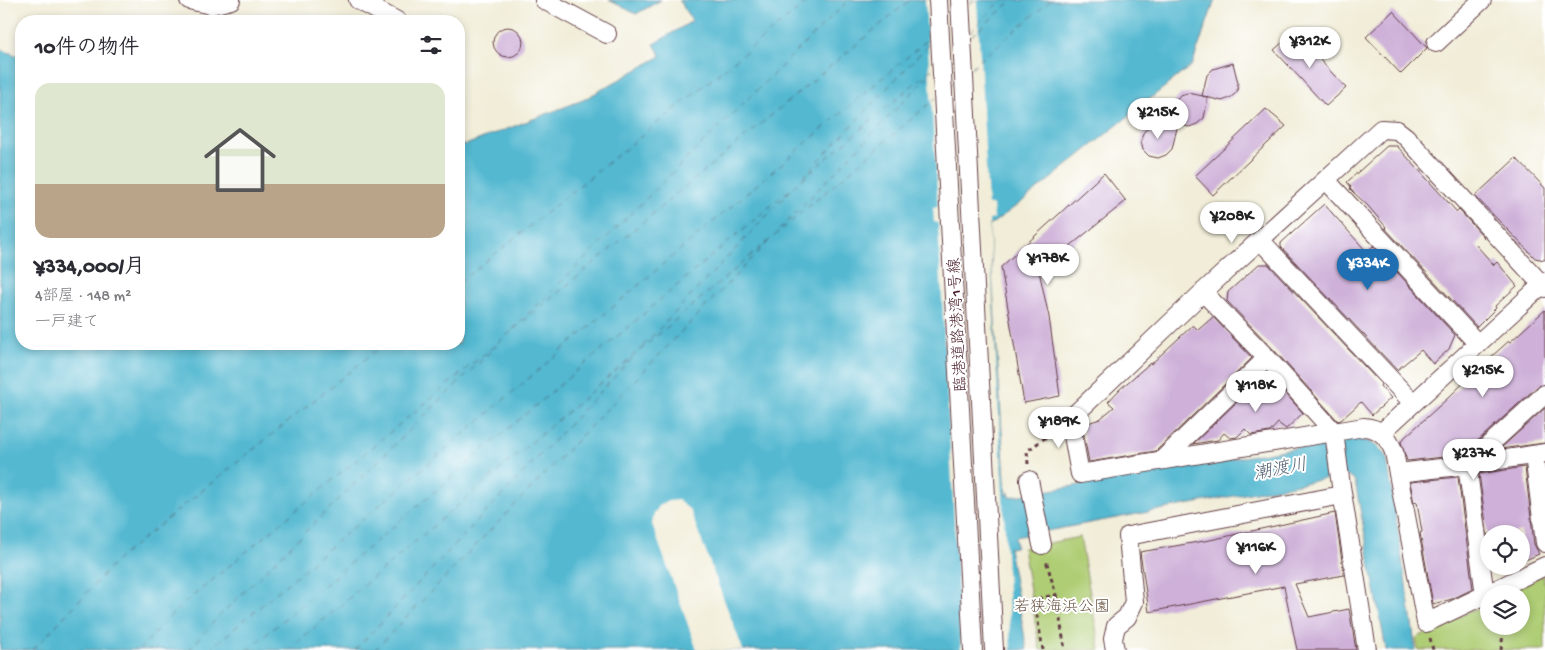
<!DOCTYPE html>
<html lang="ja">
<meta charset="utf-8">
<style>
body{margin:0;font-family:"Gochi Hand","Klee One",sans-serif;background:#f7f7f7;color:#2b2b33;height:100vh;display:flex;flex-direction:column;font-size:19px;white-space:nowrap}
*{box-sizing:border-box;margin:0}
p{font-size:16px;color:#7c7c81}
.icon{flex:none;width:28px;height:28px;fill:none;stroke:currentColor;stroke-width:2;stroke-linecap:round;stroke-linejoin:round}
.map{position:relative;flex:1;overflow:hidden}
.panel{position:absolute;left:15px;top:15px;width:450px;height:335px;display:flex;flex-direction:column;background:#fff;border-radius:20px;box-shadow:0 2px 8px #0003}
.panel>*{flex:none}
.tools{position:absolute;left:1480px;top:525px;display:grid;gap:10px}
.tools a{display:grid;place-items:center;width:50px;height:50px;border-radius:50%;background:#fff;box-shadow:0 2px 8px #0003;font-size:25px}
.price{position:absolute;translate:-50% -42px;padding:0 11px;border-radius:18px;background:#fff;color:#222;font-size:16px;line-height:32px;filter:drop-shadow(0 1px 2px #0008)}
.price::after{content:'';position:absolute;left:50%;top:30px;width:15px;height:11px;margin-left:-8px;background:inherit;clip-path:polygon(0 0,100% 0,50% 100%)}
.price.current{background:#1f6fb2;color:#fff}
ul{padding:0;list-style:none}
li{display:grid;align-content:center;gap:10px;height:265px;padding:0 20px}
li span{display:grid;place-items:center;height:155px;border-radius:15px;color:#555}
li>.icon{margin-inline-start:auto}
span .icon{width:90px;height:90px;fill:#fffc;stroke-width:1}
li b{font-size:21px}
h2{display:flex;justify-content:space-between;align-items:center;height:60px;padding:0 20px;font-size:21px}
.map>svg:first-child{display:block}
</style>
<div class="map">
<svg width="1545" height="650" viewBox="0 0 1545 650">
<rect width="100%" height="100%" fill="#fff"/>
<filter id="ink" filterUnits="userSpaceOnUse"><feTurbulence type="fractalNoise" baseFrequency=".02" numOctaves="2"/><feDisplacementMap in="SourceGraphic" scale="10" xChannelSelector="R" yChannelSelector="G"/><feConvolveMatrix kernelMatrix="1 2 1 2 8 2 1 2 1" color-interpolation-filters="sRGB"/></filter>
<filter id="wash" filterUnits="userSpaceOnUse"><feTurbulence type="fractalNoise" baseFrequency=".0096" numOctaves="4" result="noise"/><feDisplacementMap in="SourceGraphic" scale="20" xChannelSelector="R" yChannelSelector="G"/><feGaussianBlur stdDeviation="1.12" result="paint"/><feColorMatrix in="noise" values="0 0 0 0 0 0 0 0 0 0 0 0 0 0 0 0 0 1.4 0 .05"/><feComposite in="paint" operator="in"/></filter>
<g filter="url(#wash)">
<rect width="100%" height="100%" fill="#f1edd8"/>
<g fill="#afcd74" stroke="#7c7650">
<path d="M1080 537 1100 650H1040L1023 548Z"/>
<path d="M1543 575 1545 588V650H1418L1416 638 1489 602V626H1521V594H1506Z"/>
</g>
<g fill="#52b8d0" stroke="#4e6c7e">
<path d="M609 0H661L636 14Z"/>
<path d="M679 0H1215L1192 65 1023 201 989 226 1006 496 1009 492 1010 497 1353 438C1369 440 1379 445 1387 459L1416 650H1386L1355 481 1346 475 1015 537 1016 547 1009 548 1027 650H0V49L21 57V344H459V143L465 145 583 100 661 56 654 44 692 21Z"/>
</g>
<g fill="#f1edd8">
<path d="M925 0H977L988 205H993L994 219 989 220 1011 650H961L938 223 934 222 933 208 938 207Z"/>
<path d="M678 500 690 510 743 650H697L652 524 654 514 659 506 669 501Z"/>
</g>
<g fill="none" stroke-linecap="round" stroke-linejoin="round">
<g stroke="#4d5c6d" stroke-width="1" stroke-dasharray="6 5" stroke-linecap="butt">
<path d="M969 4 974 0"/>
<path d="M970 32 1001 0"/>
<path d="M971 36 1013 0"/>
<path d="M971 68 1051 0"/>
<path d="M950 85 957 80"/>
<path d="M803 177 931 42"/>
<path d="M779 230 933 71"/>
<path d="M459 283 810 0"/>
<path d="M512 330 849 0"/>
<path d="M643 346 794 187"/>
<path d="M33 650 120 557 384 344"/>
<path d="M139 650 175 611 910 0"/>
<path d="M189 650 217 618 497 345"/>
<path d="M209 650 932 36"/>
<path d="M248 650 933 68"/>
<path d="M288 650 936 98"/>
<path d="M355 650 634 356"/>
<path d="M375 650 768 242"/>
</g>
</g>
<g id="blocks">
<g fill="#ceb0d8">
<path d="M1393 11 1427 48 1401 74 1366 37Z"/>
<circle cx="508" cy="42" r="15"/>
<path d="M1294 32 1346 88 1326 106 1274 50Z"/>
<path d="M1233 63 1238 83 1237 92 1230 98 1222 101 1202 96 1207 75 1213 69Z"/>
<path d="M1188 93 1208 97 1204 118 1197 124 1189 127 1169 122 1174 102 1180 95Z"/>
<path d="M1266 109 1286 126 1213 195 1195 176Z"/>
<path d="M1157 124 1177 128 1172 149 1166 155 1158 158 1149 156 1143 150 1141 141 1143 133 1149 126Z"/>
<path d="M1387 146H1397L1457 212 1459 210 1484 237 1476 245 1494 265 1497 262 1517 286 1495 306 1496 308 1477 327 1385 228 1386 227 1368 206 1350 189 1351 187 1347 182Z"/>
<path d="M1516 158 1545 188V260L1535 258 1475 196Z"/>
<path d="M1104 173 1126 201 1039 271 1049 317 1060 396 1024 403 1001 267Z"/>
<path d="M1324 204 1367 252 1373 246 1455 335 1449 349 1433 364 1421 350 1397 370 1281 247V243Z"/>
<path d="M1259 264H1268L1381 384 1380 386 1391 398 1372 415 1361 402 1341 420 1338 421 1275 351 1227 301 1228 292Z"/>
<path d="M1545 310V384L1538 386 1462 455 1407 461 1401 442 1405 437 1448 398 1483 364 1509 341 1510 342Z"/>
<path d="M1213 317 1252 358 1156 451 1089 462 1082 425 1100 419 1114 407 1108 402 1120 389 1150 363 1151 364 1193 325 1198 330Z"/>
<path d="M1267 373 1303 413 1286 429 1278 423 1270 432 1251 435 1245 429 1237 437 1230 438 1224 433 1218 440 1193 444Z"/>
<path d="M1545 408V443L1500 449Z"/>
<path d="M1525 467 1534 544 1539 554 1521 562V531L1508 534H1489V545L1479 474Z"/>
<path d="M1458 477 1473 589 1452 599 1433 604 1420 533 1422 532 1417 502 1414 503 1410 482Z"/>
<path d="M1335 513 1344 575 1295 584 1309 617 1349 609 1356 650H1297L1284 586 1149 612 1140 552 1210 540Z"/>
</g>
</g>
</g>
<g filter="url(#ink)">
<use href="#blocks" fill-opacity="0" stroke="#633e45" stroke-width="1"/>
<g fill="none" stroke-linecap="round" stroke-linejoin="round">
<defs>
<g id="minor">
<path d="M189 0 211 5 231 0"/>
<path d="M358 0 397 21"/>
<path d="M544 0 607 34"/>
<path d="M938 0 973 650"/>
<path d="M960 0 994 650"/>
<path d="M1436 43 1482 0"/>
<path d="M1326 180 1478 344"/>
<path d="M1260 240 1413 403"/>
<path d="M1545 288 1406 137 1397 130 1381 129 1203 292 1070 419 1080 474 1364 427C1380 428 1388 437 1394 452L1426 623 1545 566"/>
<path d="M1203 292 1267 358 1334 432 1341 486 1367 650"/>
<path d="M1381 433 1545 282"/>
<path d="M1534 455 1545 543"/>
<path d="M1162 460 1267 358"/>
<path d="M1398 473 1467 465 1545 453"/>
<path d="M1029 480 1042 545"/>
<path d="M1485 595 1467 465 1545 394"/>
<path d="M1115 650 1113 639 1116 626 1127 617 1134 602 1128 536 1342 495"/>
</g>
</defs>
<use href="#minor" stroke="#633e45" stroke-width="20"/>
<g stroke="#633e45" stroke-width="3" stroke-dasharray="4 4" stroke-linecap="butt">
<path d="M1028 464 1027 451 1056 430"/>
<path d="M1056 595 1065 650"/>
<path d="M1430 638 1433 650"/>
<path d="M1043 650 1034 599 1056 595 1046 560"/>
<path d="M1501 650 1504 626"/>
</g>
<use href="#minor" stroke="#fff" stroke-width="18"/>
</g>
</g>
<g text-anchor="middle" stroke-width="4" stroke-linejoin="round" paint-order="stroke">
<g font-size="16" fill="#4a1f2b" stroke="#fff">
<text transform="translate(956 325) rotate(-93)" y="6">臨港道路港湾1号線</text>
</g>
<g font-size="16" fill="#685341" stroke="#fff">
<text x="1062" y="611">若狭海浜公園</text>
</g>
<g font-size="18" font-style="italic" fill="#4d5c6d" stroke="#fff">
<text transform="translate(1280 468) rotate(-11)" y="6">潮渡川</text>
</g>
</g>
</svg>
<div class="tools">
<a><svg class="icon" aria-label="locate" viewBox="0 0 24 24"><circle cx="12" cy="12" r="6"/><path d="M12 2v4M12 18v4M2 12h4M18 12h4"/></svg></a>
<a><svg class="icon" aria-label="layers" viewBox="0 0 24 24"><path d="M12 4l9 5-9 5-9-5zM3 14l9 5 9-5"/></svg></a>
</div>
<b class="price" style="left:1310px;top:69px">¥312K</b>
<b class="price" style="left:1158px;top:140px">¥215K</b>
<b class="price" style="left:1232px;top:244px">¥208K</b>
<b class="price" style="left:1048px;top:286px">¥178K</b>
<b class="price current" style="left:1368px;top:291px">¥334K</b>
<b class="price" style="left:1483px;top:398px">¥215K</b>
<b class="price" style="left:1256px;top:413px">¥118K</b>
<b class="price" style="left:1059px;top:449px">¥189K</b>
<b class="price" style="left:1474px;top:481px">¥237K</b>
<b class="price" style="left:1256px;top:575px">¥116K</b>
<section class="panel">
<h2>10件の物件<svg class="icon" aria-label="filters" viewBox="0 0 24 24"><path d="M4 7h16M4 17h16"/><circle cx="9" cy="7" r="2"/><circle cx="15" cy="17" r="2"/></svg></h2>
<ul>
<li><span style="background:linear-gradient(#dfe7d0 65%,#b9a48a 0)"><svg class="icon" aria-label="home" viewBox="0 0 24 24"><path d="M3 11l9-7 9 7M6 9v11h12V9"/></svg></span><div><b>¥334,000/月</b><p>4部屋 · 148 m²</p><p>一戸建て</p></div></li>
</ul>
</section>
</div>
